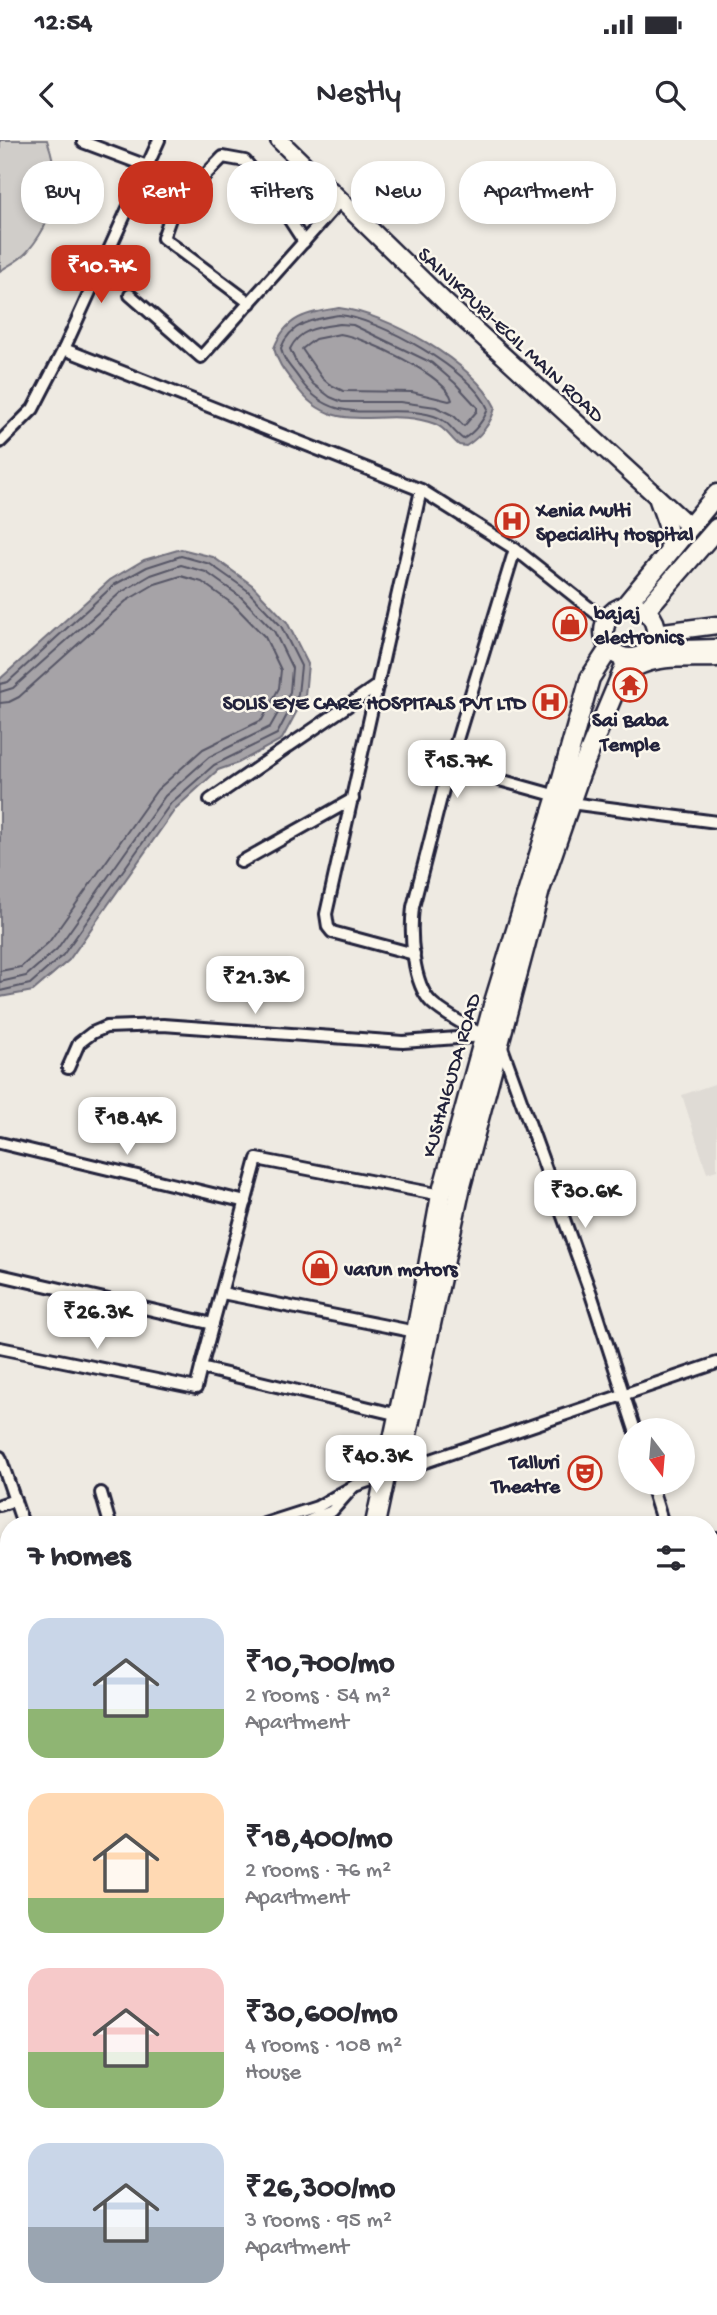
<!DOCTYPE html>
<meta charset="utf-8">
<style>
body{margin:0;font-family:"Gochi Hand",sans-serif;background:#f7f7f7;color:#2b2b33;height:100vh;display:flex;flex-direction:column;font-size:26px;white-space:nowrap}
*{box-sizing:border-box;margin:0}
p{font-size:23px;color:#7c7c81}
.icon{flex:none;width:38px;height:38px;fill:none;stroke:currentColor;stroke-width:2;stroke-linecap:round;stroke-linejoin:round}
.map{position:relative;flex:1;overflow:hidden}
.details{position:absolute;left:0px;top:1376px;width:718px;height:800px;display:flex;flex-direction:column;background:#fff;border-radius:28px 28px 0 0;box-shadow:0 4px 10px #0003}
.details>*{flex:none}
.top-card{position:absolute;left:21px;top:21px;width:676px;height:63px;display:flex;gap:14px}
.needle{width:46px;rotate:164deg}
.controls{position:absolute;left:618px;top:1278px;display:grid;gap:14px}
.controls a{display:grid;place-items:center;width:77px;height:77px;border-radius:50%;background:#fff;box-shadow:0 4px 10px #0003;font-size:35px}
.price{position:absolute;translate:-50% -60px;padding:0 16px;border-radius:14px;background:#fff;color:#222;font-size:23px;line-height:46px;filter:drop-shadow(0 2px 4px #0008)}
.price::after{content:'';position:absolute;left:50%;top:42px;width:21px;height:16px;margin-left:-10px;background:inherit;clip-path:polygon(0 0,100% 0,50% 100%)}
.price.current{background:#c8321e;color:#fff}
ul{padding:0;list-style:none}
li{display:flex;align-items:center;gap:21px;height:175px;padding:0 28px}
li span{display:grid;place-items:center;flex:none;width:196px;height:140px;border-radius:21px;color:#555}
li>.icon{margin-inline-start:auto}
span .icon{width:84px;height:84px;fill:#fffc;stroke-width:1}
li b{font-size:30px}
h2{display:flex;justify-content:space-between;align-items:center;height:84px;padding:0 28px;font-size:30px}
.chip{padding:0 24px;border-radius:28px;background:#fff;box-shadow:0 4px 10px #0003;font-size:24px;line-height:63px}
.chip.current{background:#c8321e;color:#fff}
.status{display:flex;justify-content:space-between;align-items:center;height:49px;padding:0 35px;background:#fff;direction:ltr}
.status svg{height:19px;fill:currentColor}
header{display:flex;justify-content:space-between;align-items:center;height:91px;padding:0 28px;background:#fff;font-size:32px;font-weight:600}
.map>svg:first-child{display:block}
</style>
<div class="status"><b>12:54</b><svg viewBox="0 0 49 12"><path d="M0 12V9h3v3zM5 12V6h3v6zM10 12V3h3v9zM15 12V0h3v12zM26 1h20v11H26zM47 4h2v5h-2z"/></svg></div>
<header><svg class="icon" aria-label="back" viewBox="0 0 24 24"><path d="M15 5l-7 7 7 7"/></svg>Nestly<svg class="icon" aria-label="search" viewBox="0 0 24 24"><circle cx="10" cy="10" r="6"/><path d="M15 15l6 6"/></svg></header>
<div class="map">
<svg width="717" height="2175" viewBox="0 0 717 2175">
<rect width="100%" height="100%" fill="#eeeae2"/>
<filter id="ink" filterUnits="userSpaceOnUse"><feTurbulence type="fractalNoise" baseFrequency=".0143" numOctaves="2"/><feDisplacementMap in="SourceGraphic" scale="14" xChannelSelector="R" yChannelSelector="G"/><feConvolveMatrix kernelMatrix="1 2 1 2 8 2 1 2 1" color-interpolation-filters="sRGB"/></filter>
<g filter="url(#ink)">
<path fill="#dfdbd5" d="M717 943V1030L707 1033 682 955Z"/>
<path fill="#d0cdc9" stroke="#797882" stroke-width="2" d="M0 0H47C62 41 56 79 27 112 20 120 9 125 0 131Z"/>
<g fill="#a6a3a7" stroke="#716f7c" stroke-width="2">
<path d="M339 168C386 173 475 223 495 267 492 283 479 298 466 306L459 305C450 298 446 288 435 284 383 264 334 301 295 245 286 233 277 223 274 208 287 175 308 173 339 168Z"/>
<path d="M181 409 213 417 252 445 287 482 308 524 305 556 282 599 238 623 218 630 176 668 69 820 33 851 0 857V539L110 440 144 420Z"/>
</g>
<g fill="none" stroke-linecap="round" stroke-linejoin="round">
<g stroke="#575666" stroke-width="2">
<path d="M339 175C378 178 473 231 488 269 484 280 474 293 463 299 452 291 448 280 434 276 382 261 336 291 300 240 293 229 283 221 281 208 291 182 314 179 339 175Z"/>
<path d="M340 184 353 185 432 223 455 243 477 267V271L464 286 454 276 436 267 400 262H342L330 257 313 244 295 220 290 209C300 188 320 187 340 184Z"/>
<path d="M340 194C364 197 447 236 452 260L449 261 412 252 343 251 329 244 322 238 302 209 315 199Z"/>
<path d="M0 544 8 542 114 445 147 427 181 416 210 424 247 450 281 486 301 526 298 554 277 594 214 625 171 663 63 815 30 844 0 851"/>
<path d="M0 552 13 548 120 453 151 435 181 425 206 432 241 457 274 491 292 528 290 552 270 587 209 617 165 656 57 809 26 836 0 842"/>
<path d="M0 563 9 562 19 557 126 461 155 444 181 436 202 442 234 465 265 497 281 530 279 548 262 580 203 609 157 650 49 802 21 827 0 831"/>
</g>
<defs>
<g id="street">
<path d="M83 2 147 26"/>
<path d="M274 56 307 27"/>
<path d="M130 155 201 217 341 60"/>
<path d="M250 163 163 98 174 67 223 17 245 21 274 56 304 102"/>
<path d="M64 209 421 350 515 409 606 481"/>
<path d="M0 302 33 269 64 209 159 0"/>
<path d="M449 626 557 656"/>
<path d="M210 660 378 545"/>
<path d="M570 663 717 682"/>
<path d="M241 722 353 659"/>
<path d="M414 814 332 792 328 787 326 774 421 350"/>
<path d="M484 896C468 886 446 876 432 863 412 844 410 793 413 767L449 626 515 409"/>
<path d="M500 902 591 1154 635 1290"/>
<path d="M68 928 79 903 92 893 106 887 163 885 403 902 484 896"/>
<path d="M0 1003 246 1062"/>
<path d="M0 1135 213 1184"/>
<path d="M222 1153 416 1192"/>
<path d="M0 1208 196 1248 201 1228"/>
<path d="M399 1275 201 1228 257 1019 441 1055"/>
<path d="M0 1317 23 1384"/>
<path d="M650 1342 663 1384"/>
<path d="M354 1346 717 1223"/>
<path d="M101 1353 110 1384"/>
<path d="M0 1365 15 1360"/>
<path d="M264 1384 317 1367 354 1346 332 1371 301 1384"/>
<path d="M709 1401 717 1398"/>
<path d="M0 1474 9 1471"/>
<path d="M0 1487 9 1484"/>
<path d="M0 1496 9 1520"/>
<path d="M709 1542 717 1548"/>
<path d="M709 1672 711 1662"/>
<path d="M709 1813 717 1758"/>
<path d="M0 1847 9 1791"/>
<path d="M709 1934 717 1932"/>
<path d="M709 2031 717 2029"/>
<path d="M0 2039 9 2041"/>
<path d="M709 2049 717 2113"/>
<path d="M276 2166 277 2175"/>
<path d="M343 2166 345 2175"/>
<path d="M505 2166 594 2172"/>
<path d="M423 2175 424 2166"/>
</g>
<g id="secondary">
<path d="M279 0 446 163 690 387"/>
<path d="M658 360 668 388 669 412"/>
<path d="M656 493 717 485"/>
<path d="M649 510 717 508"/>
</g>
<g id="primary">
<circle cx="630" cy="492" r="26"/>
<path d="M624 467 717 354"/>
<path d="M645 471 717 388"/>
<path d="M635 527C658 514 691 518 717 517"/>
<path d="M404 1308 461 1046 540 750 580 634 628 519"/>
<path d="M375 1384 416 1192 441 1055 494 862 557 656 590 538 609 509"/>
<path d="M140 2175 156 2166"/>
<path d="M179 2175 194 2166"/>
</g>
</defs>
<use href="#street" stroke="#22223b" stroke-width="16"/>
<use href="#secondary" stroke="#22223b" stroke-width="21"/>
<use href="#primary" stroke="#22223b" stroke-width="23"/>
<use href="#street" stroke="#fbf7ec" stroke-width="10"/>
<use href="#secondary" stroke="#fbf7ec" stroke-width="16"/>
<use href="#primary" stroke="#fbf7ec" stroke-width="18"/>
</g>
</g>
<defs>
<symbol id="hospital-ring" viewBox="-11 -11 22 22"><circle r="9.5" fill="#fbf7ec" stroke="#c8321e" stroke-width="1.5"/><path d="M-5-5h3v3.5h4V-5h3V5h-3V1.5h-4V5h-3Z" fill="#c8321e"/></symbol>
<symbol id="shop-ring" viewBox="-11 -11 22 22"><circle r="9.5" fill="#fbf7ec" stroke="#c8321e" stroke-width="1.5"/><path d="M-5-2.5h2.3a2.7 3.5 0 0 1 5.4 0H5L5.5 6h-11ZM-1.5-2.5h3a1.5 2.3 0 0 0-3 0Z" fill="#c8321e"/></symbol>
<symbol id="temple-ring" viewBox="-11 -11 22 22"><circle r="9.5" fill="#fbf7ec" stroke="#c8321e" stroke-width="1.5"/><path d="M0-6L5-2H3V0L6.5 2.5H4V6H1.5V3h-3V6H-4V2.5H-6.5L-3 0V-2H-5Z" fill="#c8321e"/></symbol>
<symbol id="theatre-ring" viewBox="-11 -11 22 22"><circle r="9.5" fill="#fbf7ec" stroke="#c8321e" stroke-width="1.5"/><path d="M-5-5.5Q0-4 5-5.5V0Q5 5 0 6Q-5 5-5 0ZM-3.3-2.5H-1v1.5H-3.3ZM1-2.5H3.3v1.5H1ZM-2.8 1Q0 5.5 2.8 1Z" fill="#c8321e"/></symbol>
</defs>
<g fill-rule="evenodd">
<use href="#hospital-ring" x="493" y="362" width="38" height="38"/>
<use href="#shop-ring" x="551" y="465" width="38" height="38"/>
<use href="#temple-ring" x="611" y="526" width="38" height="38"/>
<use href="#hospital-ring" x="531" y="543" width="38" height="38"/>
<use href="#shop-ring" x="301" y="1109" width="38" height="38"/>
<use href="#theatre-ring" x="566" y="1314" width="38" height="38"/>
</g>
<g text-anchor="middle" stroke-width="5" stroke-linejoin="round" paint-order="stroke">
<g font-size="21" fill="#22223b" stroke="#fbf7ec">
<text transform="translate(512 194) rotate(43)" y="7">SAINIKPURI-ECIL MAIN ROAD</text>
<text transform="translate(450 935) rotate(-74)" y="7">KUSHAIGUDA ROAD</text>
</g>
<g font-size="21" font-weight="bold" fill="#22223b" stroke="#fbf7ec" text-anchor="start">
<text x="536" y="376">Xenia Multi<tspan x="536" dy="24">Speciality Hospital</tspan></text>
<text x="594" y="479">bajaj<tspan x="594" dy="24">electronics</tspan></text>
<text x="526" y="569" text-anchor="end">SOLIS EYE CARE HOSPITALS PVT LTD</text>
<text x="630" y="586" text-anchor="middle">Sai Baba<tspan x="630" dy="24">Temple</tspan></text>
<text x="344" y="1135">varun motors</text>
<text x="560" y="1328" text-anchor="end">Talluri<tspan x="560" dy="24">Theatre</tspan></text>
</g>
</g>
</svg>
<div class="controls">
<a><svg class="needle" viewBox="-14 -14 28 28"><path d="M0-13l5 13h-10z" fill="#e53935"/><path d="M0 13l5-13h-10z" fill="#7c7c81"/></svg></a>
</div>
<b class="price current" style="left:101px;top:165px">₹10.7K</b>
<b class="price" style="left:457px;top:660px">₹15.7K</b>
<b class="price" style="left:255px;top:876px">₹21.3K</b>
<b class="price" style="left:127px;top:1017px">₹18.4K</b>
<b class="price" style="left:585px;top:1090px">₹30.6K</b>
<b class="price" style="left:97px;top:1211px">₹26.3K</b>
<b class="price" style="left:376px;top:1355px">₹40.3K</b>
<div class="top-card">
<a class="chip">Buy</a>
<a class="chip current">Rent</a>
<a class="chip">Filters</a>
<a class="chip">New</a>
<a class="chip">Apartment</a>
</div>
<section class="details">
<h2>7 homes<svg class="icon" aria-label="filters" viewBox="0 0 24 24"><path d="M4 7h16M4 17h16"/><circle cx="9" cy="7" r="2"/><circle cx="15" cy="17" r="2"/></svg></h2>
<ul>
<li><span style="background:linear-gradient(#c9d6e8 65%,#8fb573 0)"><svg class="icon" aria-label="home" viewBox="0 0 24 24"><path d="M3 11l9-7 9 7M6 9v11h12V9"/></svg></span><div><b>₹10,700/mo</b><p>2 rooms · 54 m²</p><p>Apartment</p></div></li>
<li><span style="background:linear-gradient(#ffd9b3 75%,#8fb573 0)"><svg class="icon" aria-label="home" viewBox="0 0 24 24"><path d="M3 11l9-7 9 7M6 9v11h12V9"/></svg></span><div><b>₹18,400/mo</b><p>2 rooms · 76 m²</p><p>Apartment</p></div></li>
<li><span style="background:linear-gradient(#f6c9c9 60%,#8fb573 0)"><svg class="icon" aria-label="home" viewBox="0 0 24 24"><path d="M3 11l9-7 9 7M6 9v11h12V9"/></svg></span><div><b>₹30,600/mo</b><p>4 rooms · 108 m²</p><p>House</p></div></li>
<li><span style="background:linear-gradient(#c9d6e8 60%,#9aa5b1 0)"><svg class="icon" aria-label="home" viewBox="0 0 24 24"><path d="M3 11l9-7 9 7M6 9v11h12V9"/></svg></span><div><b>₹26,300/mo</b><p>3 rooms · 95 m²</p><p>Apartment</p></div></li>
</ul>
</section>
</div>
